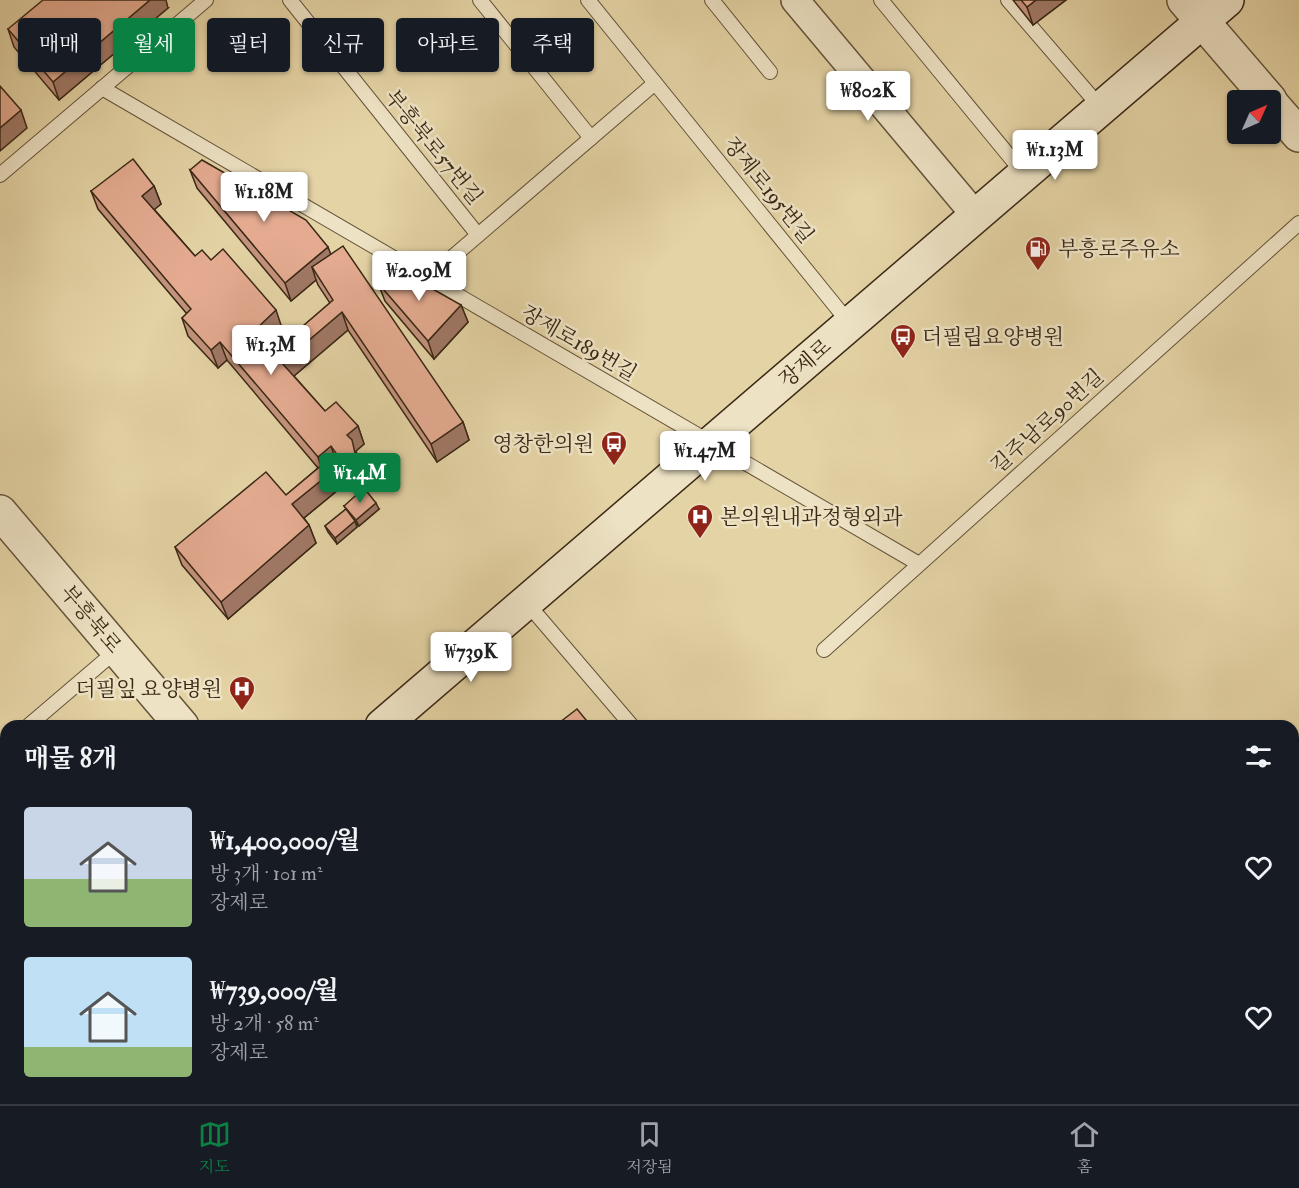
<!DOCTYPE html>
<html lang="ko">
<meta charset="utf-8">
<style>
body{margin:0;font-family:"IM FELL Double Pica","Noto Serif KR",serif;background:#242831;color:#f1f3f6;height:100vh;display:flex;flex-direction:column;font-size:22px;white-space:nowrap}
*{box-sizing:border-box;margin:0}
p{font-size:20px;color:#9ea1a6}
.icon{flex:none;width:33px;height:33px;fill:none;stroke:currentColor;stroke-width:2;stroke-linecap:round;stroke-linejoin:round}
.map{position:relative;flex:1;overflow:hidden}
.side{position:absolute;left:0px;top:720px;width:1299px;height:384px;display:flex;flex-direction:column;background:#171b24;border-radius:18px 18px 0 0;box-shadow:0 2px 4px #0004}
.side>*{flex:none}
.guide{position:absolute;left:18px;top:18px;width:600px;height:54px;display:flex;gap:12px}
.needle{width:39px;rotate:45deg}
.tools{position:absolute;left:1227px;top:90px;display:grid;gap:12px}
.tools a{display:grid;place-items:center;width:54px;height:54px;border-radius:6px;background:#171b24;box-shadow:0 2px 4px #0004;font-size:30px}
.price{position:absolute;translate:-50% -51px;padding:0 14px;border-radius:6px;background:#fff;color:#222;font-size:20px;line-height:39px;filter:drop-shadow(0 2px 3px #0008)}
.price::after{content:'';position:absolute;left:50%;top:36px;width:18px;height:14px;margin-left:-9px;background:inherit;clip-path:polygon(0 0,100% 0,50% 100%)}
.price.selected{background:#0b8043;color:#fff}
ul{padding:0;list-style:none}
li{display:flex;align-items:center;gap:18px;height:150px;padding:0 24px}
li span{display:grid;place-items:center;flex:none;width:168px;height:120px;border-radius:6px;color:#555}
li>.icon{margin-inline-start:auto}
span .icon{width:72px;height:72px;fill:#fffc;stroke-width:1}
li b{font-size:26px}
h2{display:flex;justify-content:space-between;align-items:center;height:72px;padding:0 24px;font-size:26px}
.chip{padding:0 21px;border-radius:6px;background:#171b24;box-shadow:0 2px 4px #0004;font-size:21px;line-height:54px}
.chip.selected{background:#0b8043;color:#fff}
.tab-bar{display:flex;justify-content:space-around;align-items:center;height:84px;border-top:2px solid #363941;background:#171b24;font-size:16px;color:#9ea1a6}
.tab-bar a{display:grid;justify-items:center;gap:3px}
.tab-bar .selected{color:#0b8043}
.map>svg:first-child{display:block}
</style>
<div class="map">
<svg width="1299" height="1104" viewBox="0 0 1299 1104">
<rect width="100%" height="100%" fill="#e4d3a5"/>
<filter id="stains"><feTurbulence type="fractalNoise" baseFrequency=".00333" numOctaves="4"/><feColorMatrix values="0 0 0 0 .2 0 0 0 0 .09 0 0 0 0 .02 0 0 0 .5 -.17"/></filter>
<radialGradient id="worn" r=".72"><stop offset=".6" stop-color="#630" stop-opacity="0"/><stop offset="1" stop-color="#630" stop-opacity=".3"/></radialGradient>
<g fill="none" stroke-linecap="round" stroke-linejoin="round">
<defs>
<g id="service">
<path d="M290 0 478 235"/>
<path d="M480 0 591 138"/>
<path d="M588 0 850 324"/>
<path d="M712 0 770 72"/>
<path d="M881 0 1024 174"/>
<path d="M1008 0 1101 108"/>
<path d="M102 88 919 564"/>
<path d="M0 175 206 0"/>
<path d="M427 279 655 83"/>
<path d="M526 602 632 726"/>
<path d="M824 650 1299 223"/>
<path d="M28 726 117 650"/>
<path d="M0 750 6 745"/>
<path d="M948 1098 954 1104"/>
<path d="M921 1104 928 1098"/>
</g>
<g id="minor">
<path d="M795 0 976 216"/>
<path d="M298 1104 305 1098"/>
</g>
<g id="tertiary">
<path d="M1184 0 1270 100"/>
<path d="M1270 102 1299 135"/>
<path d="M0 512 182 726"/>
</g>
<g id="secondary">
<path d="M382 726 1227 0"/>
<path d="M0 1054 6 1049"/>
</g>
</defs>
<use href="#service" stroke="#645339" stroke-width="16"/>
<use href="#minor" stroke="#645339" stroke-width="30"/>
<use href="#tertiary" stroke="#645339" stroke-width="36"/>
<use href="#secondary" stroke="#3a2815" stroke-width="36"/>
<use href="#service" stroke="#ede2c4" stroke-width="14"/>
<use href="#minor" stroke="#ede2c4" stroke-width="27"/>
<use href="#tertiary" stroke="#ede2c4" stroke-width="33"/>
<use href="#secondary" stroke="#ede2c4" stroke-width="33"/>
</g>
<g fill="#c4937d" stroke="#3a2815" stroke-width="1.5">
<path d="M1013 0H1066L1033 25Z"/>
<path d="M168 8 59 100 14 47 8 29Z"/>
<path d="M190 170 331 254 463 422 469 440 437 462 348 330 294 376 325 411 358 426 364 444 356 451 361 471 304 518 309 525 316 543 228 619 182 565 175 547 286 495 318 468 227 360 218 368 188 336 182 318 187 314 98 209 91 191 154 186 161 204 154 209 195 256 211 260 282 328 266 343 274 351 330 303 318 285 316 280 291 301 197 188Z"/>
<path d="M378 283 461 305 468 322 434 359 385 301Z"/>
<path d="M344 506 379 509 359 526 356 523 357 527 337 544 328 532 325 526 346 509Z"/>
<path d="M0 1086 6 1098H271L273 1103 271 1104H0Z"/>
<path d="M320 1098H511L514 1104H322Z"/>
<path d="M561 1098H859V1104H784L735 1100 737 1104H564Z"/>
</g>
<g fill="#a07866" stroke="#3a2815" stroke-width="1.5">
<path d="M150 0H166L168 8 59 100 53 82Z"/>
<path d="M1036 0H1066L1033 25 1027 7Z"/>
<path d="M21 110 27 128 0 151V128Z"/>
<path d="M154 186 161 204 149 214 142 196Z"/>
<path d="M328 247 335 265 312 267 316 280 291 301 285 283Z"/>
<path d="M461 305 468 322 434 359 428 341Z"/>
<path d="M276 310 282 328 262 347 255 330Z"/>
<path d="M342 312 348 330 288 381 282 363Z"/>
<path d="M220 342 227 360 218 368 211 350Z"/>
<path d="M463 422 469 440 437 462 431 444Z"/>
<path d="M358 426 364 444 356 451 361 471 299 522 292 504 355 453 347 435Z"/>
<path d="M331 446 337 464 324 475 318 457Z"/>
<path d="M376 503 379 509 359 526 356 520Z"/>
<path d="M355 521 357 527 337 544 335 538Z"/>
<path d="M309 525 316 543 228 619 221 602Z"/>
<path d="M116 1098H185L187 1104H109Z"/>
<path d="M229 1098H247L249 1104H222Z"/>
<path d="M269 1098H271L273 1103 271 1104H262Z"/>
<path d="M343 1098H381L383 1104H336Z"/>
<path d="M720 1098H734L737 1104H720Z"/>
<path d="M854 1098H859V1104H856Z"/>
<path d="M512 1100 514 1104H507Z"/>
</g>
<g fill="#e4ab91" stroke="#3a2815" stroke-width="1.5">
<path d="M43 0H150L53 82 8 29Z"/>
<path d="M1021 0H1036L1027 7Z"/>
<path d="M0 86 21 110 0 128Z"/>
<path d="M133 159 154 186 142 196 195 256 202 250 211 260 223 249 276 310 255 330 274 351 333 300 312 267 343 246 463 422 431 444 342 312 282 363 325 411 336 402 358 426 347 435 352 440 355 453 292 504 309 525 221 602 175 547 266 472 286 495 336 453 331 446 318 457 220 342 211 350 182 318 191 309 91 191Z"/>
<path d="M202 160 306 220 328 247 285 283 190 170Z"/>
<path d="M394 267 461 305 428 341 378 283Z"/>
<path d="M364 488 376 503 356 520 344 506Z"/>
<path d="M346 509 355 521 335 538 325 526Z"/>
<path d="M577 709 591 726H555Z"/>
<path d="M6 1080V1098H73L78 1104H9L0 1095V1086Z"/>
<path d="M86 1098H116L109 1104H91Z"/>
<path d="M154 1098H201L206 1104H147Z"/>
<path d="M209 1098H229L222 1104H214Z"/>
<path d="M247 1098H269L262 1104H250Z"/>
<path d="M328 1098H343L336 1104H333Z"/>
<path d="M350 1098H393L395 1100V1104H343Z"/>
<path d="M406 1098H511L512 1100 507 1104H411Z"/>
<path d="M564 1098H594L597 1104H569Z"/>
<path d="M625 1098H720V1104H707Z"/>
</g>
<defs>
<symbol id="fuel-pin" viewBox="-11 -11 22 30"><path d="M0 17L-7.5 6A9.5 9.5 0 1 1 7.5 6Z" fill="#8f2418" stroke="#ede2c4"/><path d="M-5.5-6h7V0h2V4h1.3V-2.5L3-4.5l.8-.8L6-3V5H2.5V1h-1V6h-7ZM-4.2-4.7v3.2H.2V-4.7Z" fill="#fff"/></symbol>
<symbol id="bus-pin" viewBox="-11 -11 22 30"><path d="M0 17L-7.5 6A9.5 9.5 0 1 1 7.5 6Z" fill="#8f2418" stroke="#ede2c4"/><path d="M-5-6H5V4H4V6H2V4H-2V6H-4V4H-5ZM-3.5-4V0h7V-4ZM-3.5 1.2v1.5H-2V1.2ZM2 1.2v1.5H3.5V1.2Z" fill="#fff"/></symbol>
<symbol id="hospital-pin" viewBox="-11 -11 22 30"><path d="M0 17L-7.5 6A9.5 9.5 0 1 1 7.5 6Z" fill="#8f2418" stroke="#ede2c4"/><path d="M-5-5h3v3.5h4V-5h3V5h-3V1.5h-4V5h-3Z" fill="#fff"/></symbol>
</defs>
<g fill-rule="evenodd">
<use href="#fuel-pin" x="1023" y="234" width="30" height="40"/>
<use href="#bus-pin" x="888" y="322" width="30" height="40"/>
<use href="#bus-pin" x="599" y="429" width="30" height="40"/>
<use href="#hospital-pin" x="685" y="502" width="30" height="40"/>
<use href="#hospital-pin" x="227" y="674" width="30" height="40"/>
</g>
<g text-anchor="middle" stroke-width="5" stroke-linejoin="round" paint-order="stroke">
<g font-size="21" fill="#3a2815" stroke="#ede2c4">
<text transform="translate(434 147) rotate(51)" y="7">부흥북로57번길</text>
<text transform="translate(769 190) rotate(51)" y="7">장제로195번길</text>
<text transform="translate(579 343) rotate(30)" y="7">장제로189번길</text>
<text transform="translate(805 363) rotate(-41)" y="7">장제로</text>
<text transform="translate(1047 421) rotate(-42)" y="7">길주남로90번길</text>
<text transform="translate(91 619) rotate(50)" y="7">부흥북로</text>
</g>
<g font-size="21" fill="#3a2815" stroke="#ede2c4" text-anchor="start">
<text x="1058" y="256">부흥로주유소</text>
<text x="922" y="344">더필립요양병원</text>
<text x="594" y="451" text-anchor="end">영창한의원</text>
<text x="720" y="524">본의원내과정형외과</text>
<text x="222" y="696" text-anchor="end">더필잎 요양병원</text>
</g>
</g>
<rect width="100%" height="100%" filter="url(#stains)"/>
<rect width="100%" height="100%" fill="url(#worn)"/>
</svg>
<div class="tools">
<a><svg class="needle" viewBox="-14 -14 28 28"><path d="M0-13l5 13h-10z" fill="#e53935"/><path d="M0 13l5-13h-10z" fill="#9ea1a6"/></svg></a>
</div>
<b class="price" style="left:868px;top:122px">₩802K</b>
<b class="price" style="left:1055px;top:181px">₩1.13M</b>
<b class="price" style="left:264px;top:223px">₩1.18M</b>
<b class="price" style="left:419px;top:302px">₩2.09M</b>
<b class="price" style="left:271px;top:376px">₩1.3M</b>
<b class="price" style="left:705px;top:482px">₩1.47M</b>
<b class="price selected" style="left:360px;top:504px">₩1.4M</b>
<b class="price" style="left:471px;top:683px">₩739K</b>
<div class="guide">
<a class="chip">매매</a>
<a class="chip selected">월세</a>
<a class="chip">필터</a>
<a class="chip">신규</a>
<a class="chip">아파트</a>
<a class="chip">주택</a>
</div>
<section class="side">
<h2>매물 8개<svg class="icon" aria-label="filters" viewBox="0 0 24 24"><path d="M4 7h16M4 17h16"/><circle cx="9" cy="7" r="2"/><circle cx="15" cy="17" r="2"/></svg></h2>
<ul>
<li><span style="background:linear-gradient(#c9d6e8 60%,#8fb573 0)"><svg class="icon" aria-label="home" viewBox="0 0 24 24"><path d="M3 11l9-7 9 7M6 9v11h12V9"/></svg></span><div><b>₩1,400,000/월</b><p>방 3개 · 101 m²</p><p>장제로</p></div><svg class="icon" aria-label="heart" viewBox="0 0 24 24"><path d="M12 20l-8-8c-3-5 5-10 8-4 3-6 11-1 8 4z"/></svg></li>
<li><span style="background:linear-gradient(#bfe0f5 75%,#8fb573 0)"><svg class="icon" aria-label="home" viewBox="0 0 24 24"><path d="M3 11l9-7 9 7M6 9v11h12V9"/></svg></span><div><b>₩739,000/월</b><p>방 2개 · 58 m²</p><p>장제로</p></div><svg class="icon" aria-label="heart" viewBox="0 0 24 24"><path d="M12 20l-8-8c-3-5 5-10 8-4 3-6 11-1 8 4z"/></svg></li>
</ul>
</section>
</div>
<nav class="tab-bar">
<a class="selected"><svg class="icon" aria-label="map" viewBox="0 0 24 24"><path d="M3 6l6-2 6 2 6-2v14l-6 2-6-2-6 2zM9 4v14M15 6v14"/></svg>지도</a>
<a><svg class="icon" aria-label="saved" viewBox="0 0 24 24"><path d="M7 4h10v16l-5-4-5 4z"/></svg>저장됨</a>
<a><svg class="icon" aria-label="home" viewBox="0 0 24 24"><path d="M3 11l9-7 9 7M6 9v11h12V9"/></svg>홈</a>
</nav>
